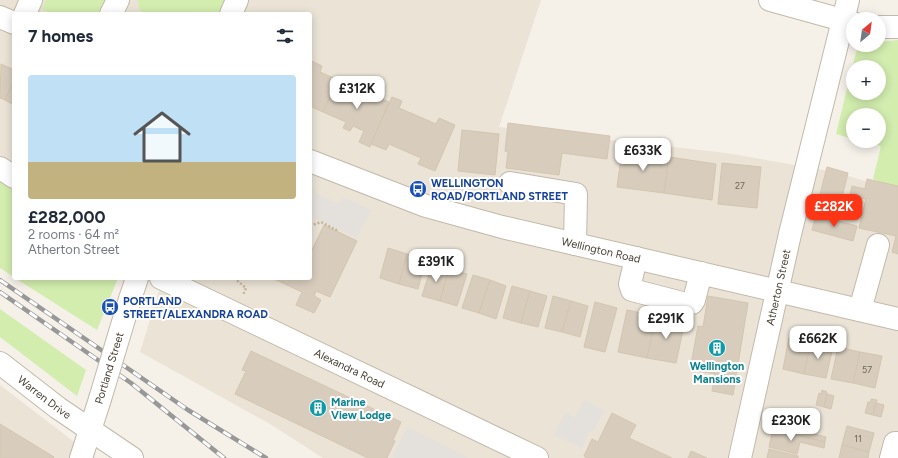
<!DOCTYPE html>
<meta charset="utf-8">
<style>
body{margin:0;font-family:Figtree,sans-serif;background:#f6f6f7;color:#1f2937;height:100vh;display:flex;flex-direction:column;font-size:15px;white-space:nowrap}
*{box-sizing:border-box;margin:0}
p{font-size:13px;color:#747a83}
.icon{flex:none;width:22px;height:22px;fill:none;stroke:currentColor;stroke-width:2;stroke-linecap:round;stroke-linejoin:round}
.map{position:relative;flex:1;overflow:hidden}
.side{position:absolute;left:12px;top:12px;width:300px;height:268px;display:flex;flex-direction:column;background:#fff;border-radius:4px;box-shadow:0 2px 10px #0003}
.side>*{flex:none}
.needle{width:26px;rotate:29deg}
.tools{position:absolute;left:846px;top:12px;display:grid;gap:8px}
.tools a{display:grid;place-items:center;width:40px;height:40px;border-radius:50%;background:#fff;box-shadow:0 2px 10px #0003;font-size:20px}
.price{position:absolute;translate:-50% -34px;padding:0 9px;border-radius:8px;background:#fff;color:#222;font-size:13px;line-height:26px;filter:drop-shadow(0 1px 2px #0008)}
.price::after{content:'';position:absolute;left:50%;top:24px;width:12px;height:9px;margin-left:-6px;background:inherit;clip-path:polygon(0 0,100% 0,50% 100%)}
.price.selected{background:#ff3516;color:#fff}
ul{padding:0;list-style:none}
li{display:grid;align-content:center;gap:8px;height:212px;padding:0 16px}
li+li{border-top:1px solid #e0e1e3}
li span{display:grid;place-items:center;height:124px;border-radius:4px;color:#555}
li>.icon{margin-inline-start:auto}
span .icon{width:72px;height:72px;fill:#fffc;stroke-width:1}
li b{font-size:17px}
h2{display:flex;justify-content:space-between;align-items:center;height:48px;padding:0 16px;font-size:17px}
.map>svg:first-child{display:block}
</style>
<div class="map">
<svg width="898" height="458" viewBox="0 0 898 458">
<rect width="100%" height="100%" fill="#f5f1e9"/>
<g fill="#eae3d6">
<path d="M0 0H541L499 127 726 153 835 172 898 191V458H323L270 424 140 352 163 278H310V14H14V164L0 155Z"/>
<path d="M0 385 95 458H0Z"/>
</g>
<g fill="#d2edae" fill-rule="evenodd">
<path d="M46 0H111L104 14H53L42 9Z"/>
<path d="M138 0H225L219 14H142L138 4Z"/>
<path d="M898 40V189L873 179 881 146 862 141H879V115H853V139L836 134 856 52 863 45H879V42ZM853 67H879V93H853Z"/>
<path d="M0 181 14 189V277L0 268Z"/>
<path d="M15 278H118L97 330Z"/>
<path d="M0 309 86 370 77 396 0 337Z"/>
</g>
<g fill="#e4e1dd">
<path d="M310 184 316 193 339 204 343 197 371 210 357 238 310 216Z"/>
<path d="M584 400 604 410 594 430 589 432 582 448 555 436 557 428 566 412 575 417Z"/>
<path d="M407 427 469 458H392Z"/>
</g>
<g fill="#d8cdbd" stroke="#d4c5af">
<path d="M310 60 322 66 320 72 338 80 323 112 310 106Z"/>
<path d="M1 64 14 70V81L5 100 0 98Z"/>
<path d="M338 80 389 102 370 147 359 142 364 131 353 126 350 131 343 128 346 122 323 112Z"/>
<path d="M14 81V105L5 100Z"/>
<path d="M392 97 402 101 399 108 436 124 439 118 455 125 435 171 418 164 421 158 389 144 386 150 371 144Z"/>
<path d="M508 123 610 136 607 159 562 153 559 175 506 168 508 152 505 151Z"/>
<path d="M462 130 499 134 495 175 458 171Z"/>
<path d="M622 151 669 157 664 193 617 187Z"/>
<path d="M669 157 716 164 712 200 664 193Z"/>
<path d="M722 163 761 167 757 208 718 204Z"/>
<path d="M827 167 848 173 842 197 836 195 833 210 817 206Z"/>
<path d="M867 179 898 186V254L892 252 896 236 859 228 866 199 850 195 852 186 865 189Z"/>
<path d="M816 215 857 226 853 241 812 230Z"/>
<path d="M324 225 357 241 330 297 316 291 314 296 321 300 314 313 296 305 302 292 272 278H310V254Z"/>
<path d="M388 248 407 254 399 284 380 278Z"/>
<path d="M407 254 426 259 418 289 399 284Z"/>
<path d="M432 264 449 269 440 301 422 296Z"/>
<path d="M449 269 467 274 457 306 440 301Z"/>
<path d="M473 275 490 280 479 313 462 308Z"/>
<path d="M490 280 506 286 496 319 479 313Z"/>
<path d="M512 286 530 291 521 323 503 318Z"/>
<path d="M530 291 547 296 538 327 521 323Z"/>
<path d="M553 296 571 301 562 332 545 328Z"/>
<path d="M708 296 748 303 733 395 712 391 715 374 690 370 698 326 703 327Z"/>
<path d="M571 301 588 306 580 337 562 332Z"/>
<path d="M595 302 617 308 605 352 584 347Z"/>
<path d="M627 310 656 316 647 358 618 352Z"/>
<path d="M656 316 685 321 676 363 647 358Z"/>
<path d="M789 338 811 342 804 374 783 369Z"/>
<path d="M811 342 833 347 826 378 804 374Z"/>
<path d="M838 347 860 352 853 383 831 379Z"/>
<path d="M251 351 401 422 393 440 395 441 387 458H368L235 394 246 371 242 370Z"/>
<path d="M860 352 882 356 875 388 853 383Z"/>
<path d="M822 390 827 392 824 407 816 405 819 393 821 394Z"/>
<path d="M827 394 834 396 831 409 824 407Z"/>
<path d="M871 399 877 400 873 415 865 413 868 402H871Z"/>
<path d="M876 403 884 405 881 417 873 415Z"/>
<path d="M777 411 806 418 803 431 826 437 825 442 773 429Z"/>
<path d="M612 413 636 425 629 438 672 458H587L584 456 592 439 598 442Z"/>
<path d="M0 424 54 457 53 458H0Z"/>
<path d="M847 426 874 433 869 452 842 445Z"/>
<path d="M773 429 825 442 824 448 800 442 797 454 769 447Z"/>
<path d="M842 445 869 452 868 458H839Z"/>
<path d="M769 449 798 456V458H767Z"/>
<path d="M691 451 707 458H688Z"/>
</g>
<g fill="none" stroke-linecap="round" stroke-linejoin="round">
<defs>
<g id="minor">
<path d="M770 0 853 23"/>
<path d="M25 14 31 0"/>
<path d="M111 14 118 0"/>
<path d="M231 14 237 0"/>
<path d="M0 17 14 23"/>
<path d="M879 27H898"/>
<path id="s1" d="M310 161 426 206 502 227 898 319"/>
<path d="M0 168 14 177"/>
<path d="M510 183 576 194 575 244"/>
<path d="M636 258 630 284 632 290 686 304 692 303 694 300 701 273"/>
<path id="s2" d="M161 278 537 458"/>
<path d="M130 299 137 278"/>
<path d="M860 310 878 245"/>
<path id="s3" d="M0 363 58 408 132 458"/>
<path d="M81 458 100 399"/>
<path id="s4" d="M740 458 790 234 848 0"/>
<path d="M891 458 895 443H898"/>
</g>
</defs>
<use href="#minor" stroke="#c2b9aa" stroke-width="24"/>
<g stroke="#c5b59a" stroke-width="2.5" stroke-dasharray="2 2" stroke-linecap="butt">
<path d="M310 226 321 222 336 230 338 228"/>
<path d="M234 278 246 288 243 295"/>
</g>
<use href="#minor" stroke="#fff" stroke-width="22"/>
<defs>
<g id="rail">
<path d="M0 280 188 410 266 458"/>
<path d="M0 292 131 383 224 458"/>
</g>
</defs>
<use href="#rail" stroke="#989898" stroke-width="4.5"/>
<use href="#rail" stroke="#fff" stroke-width="3" stroke-dasharray="9" stroke-linecap="butt"/>
<defs>
<path id="minor-bridge" d="M100 399 130 299"/>
</defs>
<use href="#minor-bridge" stroke="#c2b9aa" stroke-width="24" stroke-linecap="butt"/>
<use href="#minor-bridge" stroke="#fff" stroke-width="22"/>
</g>
<defs>
<symbol id="bus-disc" viewBox="-11 -11 22 22"><circle r="9.5" fill="#1a4fb4" stroke="#fff"/><path d="M-5-6H5V4H4V6H2V4H-2V6H-4V4H-5ZM-3.5-4V0h7V-4ZM-3.5 1.2v1.5H-2V1.2ZM2 1.2v1.5H3.5V1.2Z" fill="#fff"/></symbol>
<symbol id="building-disc" viewBox="-11 -11 22 22"><circle r="9.5" fill="#0f9aa8" stroke="#fff"/><path d="M-4-6H4V6H1V3H-1V6H-4ZM-2.5-4.3h1.7v1.8h-1.7ZM.8-4.3h1.7v1.8H.8ZM-2.5-1h1.7V.8h-1.7ZM.8-1h1.7V.8H.8Z" fill="#fff"/></symbol>
</defs>
<g fill-rule="evenodd">
<use href="#bus-disc" x="408" y="179" width="20" height="20"/>
<use href="#bus-disc" x="100" y="297" width="20" height="20"/>
<use href="#building-disc" x="707" y="338" width="20" height="20"/>
<use href="#building-disc" x="308" y="398" width="20" height="20"/>
</g>
<g text-anchor="middle" stroke-width="4" stroke-linejoin="round" paint-order="stroke">
<g font-size="9" fill="#6e6558">
<text x="740" y="189">27</text>
<text x="867" y="373">57</text>
<text x="858" y="442">11</text>
</g>
<g font-size="11" font-weight="bold" fill="#164399" stroke="#fff" text-anchor="start">
<text x="431" y="187">WELLINGTON<tspan x="431" dy="13">ROAD/PORTLAND STREET</tspan></text>
<text x="123" y="305">PORTLAND<tspan x="123" dy="13">STREET/ALEXANDRA ROAD</tspan></text>
</g>
<g font-size="11" fill="#4a4236" stroke="#fff">
<text dy="4" stroke="none"><textPath href="#s1" startOffset="305">Wellington Road</textPath></text>
<text dy="4" stroke="none"><textPath href="#s4" startOffset="175">Atherton Street</textPath></text>
<text transform="translate(109 368) rotate(-73)" y="4">Portland Street</text>
<text dy="4" stroke="none"><textPath href="#s2" startOffset="209">Alexandra Road</textPath></text>
<text dy="4" stroke="none"><textPath href="#s3" startOffset="56">Warren Drive</textPath></text>
</g>
<g font-size="11" font-weight="bold" fill="#0d838f" stroke="#fff">
<text x="717" y="370">Wellington<tspan x="717" dy="13">Mansions</tspan></text>
<text x="331" y="406" text-anchor="start">Marine<tspan x="331" dy="13">View Lodge</tspan></text>
</g>
</g>
</svg>
<div class="tools">
<a><svg class="needle" viewBox="-14 -14 28 28"><path d="M0-13l5 13h-10z" fill="#e53935"/><path d="M0 13l5-13h-10z" fill="#747a83"/></svg></a>
<a>+</a>
<a>−</a>
</div>
<b class="price" style="left:357px;top:110px">£312K</b>
<b class="price" style="left:643px;top:172px">£633K</b>
<b class="price selected" style="left:834px;top:228px">£282K</b>
<b class="price" style="left:436px;top:283px">£391K</b>
<b class="price" style="left:666px;top:340px">£291K</b>
<b class="price" style="left:818px;top:360px">£662K</b>
<b class="price" style="left:791px;top:442px">£230K</b>
<section class="side">
<h2>7 homes<svg class="icon" aria-label="filters" viewBox="0 0 24 24"><path d="M4 7h16M4 17h16"/><circle cx="9" cy="7" r="2"/><circle cx="15" cy="17" r="2"/></svg></h2>
<ul>
<li><span style="background:linear-gradient(#bfe0f5 70%,#c2b280 0)"><svg class="icon" aria-label="home" viewBox="0 0 24 24"><path d="M3 11l9-7 9 7M6 9v11h12V9"/></svg></span><div><b>£282,000</b><p>2 rooms · 64 m²</p><p>Atherton Street</p></div></li>
</ul>
</section>
</div>
